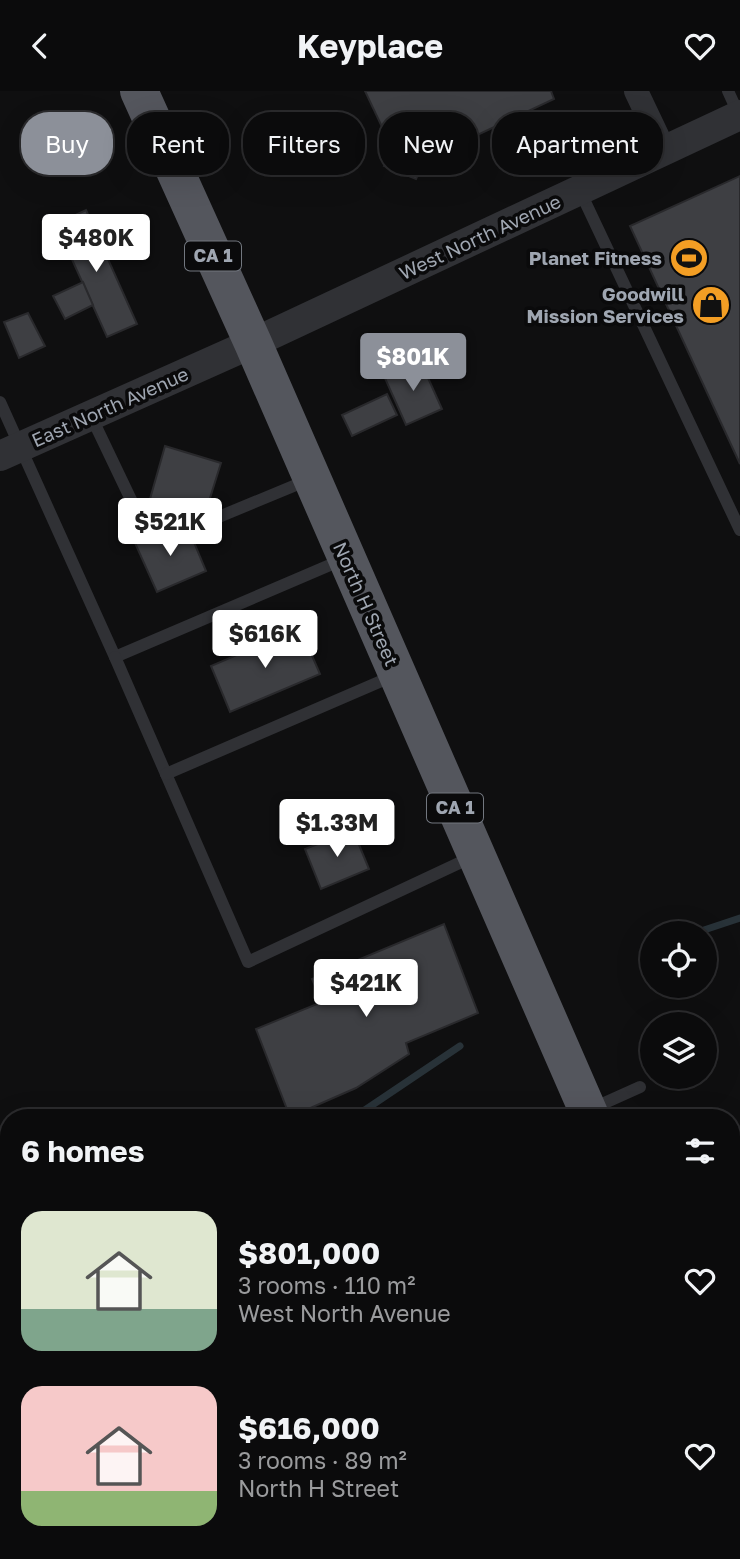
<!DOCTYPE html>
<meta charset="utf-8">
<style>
body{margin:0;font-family:"Golos Text",sans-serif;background:#141415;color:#f1f3f6;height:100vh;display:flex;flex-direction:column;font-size:26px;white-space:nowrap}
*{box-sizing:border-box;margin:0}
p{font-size:23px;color:#9a9b9d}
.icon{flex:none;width:38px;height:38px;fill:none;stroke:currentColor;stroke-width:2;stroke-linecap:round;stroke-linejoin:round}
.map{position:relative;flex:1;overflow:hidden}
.side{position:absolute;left:0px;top:1018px;width:740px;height:450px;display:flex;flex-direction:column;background:#0b0b0c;border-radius:28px 28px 0 0;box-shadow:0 7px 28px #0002,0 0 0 2px #2b2b2d}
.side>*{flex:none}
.guide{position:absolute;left:21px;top:21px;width:698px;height:63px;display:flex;gap:14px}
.controls{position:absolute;left:640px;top:830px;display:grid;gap:14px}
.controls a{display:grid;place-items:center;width:77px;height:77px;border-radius:50%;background:#0b0b0c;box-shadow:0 7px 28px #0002,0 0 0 2px #2b2b2d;font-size:35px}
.price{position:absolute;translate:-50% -60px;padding:0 16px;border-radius:7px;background:#fff;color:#222;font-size:23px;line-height:46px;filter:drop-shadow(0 2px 4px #0008)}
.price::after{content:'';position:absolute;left:50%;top:42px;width:21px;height:16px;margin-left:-10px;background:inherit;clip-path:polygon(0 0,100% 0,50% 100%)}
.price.selected{background:#8c9099;color:#fff}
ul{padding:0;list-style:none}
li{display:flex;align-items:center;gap:21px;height:175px;padding:0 21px}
li span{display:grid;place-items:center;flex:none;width:196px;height:140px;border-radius:21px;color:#555}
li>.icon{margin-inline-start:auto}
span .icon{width:84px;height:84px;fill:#fffc;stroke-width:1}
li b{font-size:30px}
h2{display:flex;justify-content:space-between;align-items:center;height:84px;padding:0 21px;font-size:30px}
.pill{padding:0 24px;border-radius:28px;background:#0b0b0c;box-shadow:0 7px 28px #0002,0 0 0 2px #2b2b2d;font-size:24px;line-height:63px}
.pill.selected{background:#8c9099;color:#fff}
header{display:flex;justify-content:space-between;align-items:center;height:91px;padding:0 21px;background:#0b0b0c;font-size:32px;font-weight:700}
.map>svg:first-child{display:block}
</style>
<header><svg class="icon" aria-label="back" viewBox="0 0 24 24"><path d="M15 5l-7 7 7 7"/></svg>Keyplace<svg class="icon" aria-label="heart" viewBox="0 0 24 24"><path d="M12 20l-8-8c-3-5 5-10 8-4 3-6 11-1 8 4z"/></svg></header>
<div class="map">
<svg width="740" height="1468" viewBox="0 0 740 1468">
<rect width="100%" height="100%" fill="#0f0f10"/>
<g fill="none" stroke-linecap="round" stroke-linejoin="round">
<g stroke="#283238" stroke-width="7">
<path d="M695 842 740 827"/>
<path d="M353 1027 460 955"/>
<path d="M0 1274 9 1268"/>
</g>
</g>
<g fill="#3e3f43" stroke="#29292c" stroke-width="2">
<path d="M365 0H551L554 8 424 69 416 88 384 75 392 57Z"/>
<path d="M740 85V373L630 135Z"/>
<path d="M86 119 137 233 107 246 56 133Z"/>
<path d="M83 191 93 214 65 228 53 205Z"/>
<path d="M28 222 45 255 19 267 4 231Z"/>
<path d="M420 269 442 318 406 334 384 285Z"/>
<path d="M387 303 397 324 352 345 342 324Z"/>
<path d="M165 355 221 372 205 423 150 408Z"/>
<path d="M163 438 191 444 206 480 157 501 135 452Z"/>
<path d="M300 537 320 583 230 621 211 575Z"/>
<path d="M353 739 369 778 321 798 305 758Z"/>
<path d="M444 833 478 922 406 952 409 963 356 997 290 1026 256 938 322 911 312 888Z"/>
<path d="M321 1460H423L427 1468H326Z"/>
</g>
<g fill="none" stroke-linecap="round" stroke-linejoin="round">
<g stroke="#303135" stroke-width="12">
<path d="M728 0 739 24"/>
<path d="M580 100 740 439"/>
<path d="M0 311 115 566 344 468"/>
<path d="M91 325 135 417 197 435 308 389"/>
<path d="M115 566 248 871 472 766"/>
<path d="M166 683 393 585"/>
<path d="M591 1018 640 996"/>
<path d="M732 1179 740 1175"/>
<path d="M732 1216 740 1212"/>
</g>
<g stroke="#303135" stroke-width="24">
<path d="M636 0 664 59"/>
<path d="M130 1460 134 1468"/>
</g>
<path stroke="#303135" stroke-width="30" d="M0 365 253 252 740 24"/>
<g stroke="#54565d" stroke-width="38">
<path d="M139 0 253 252 591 1027"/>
<path d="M732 1348 740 1367"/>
</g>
</g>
<defs>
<symbol id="stadium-disc" viewBox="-11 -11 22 22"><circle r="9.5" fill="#f39e24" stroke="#0a0a0b"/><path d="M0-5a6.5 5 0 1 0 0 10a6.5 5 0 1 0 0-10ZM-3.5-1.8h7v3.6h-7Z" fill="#111"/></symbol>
<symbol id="shop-disc" viewBox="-11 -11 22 22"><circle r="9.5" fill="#f39e24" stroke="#0a0a0b"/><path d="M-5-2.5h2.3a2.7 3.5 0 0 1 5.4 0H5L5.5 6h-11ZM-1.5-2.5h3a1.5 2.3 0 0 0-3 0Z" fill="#111"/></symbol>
</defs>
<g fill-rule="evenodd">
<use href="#stadium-disc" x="667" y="145" width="44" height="44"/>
<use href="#shop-disc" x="689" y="192" width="44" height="44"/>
</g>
<g text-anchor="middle" stroke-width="7" stroke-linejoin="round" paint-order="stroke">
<g fill="#0a0a0b" stroke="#72777f" stroke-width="2">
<rect x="185" y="150.5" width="56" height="29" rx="5"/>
<rect x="427" y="702.5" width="56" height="29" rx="5"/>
</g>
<g font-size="18" font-weight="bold" fill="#9fa6b1">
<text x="213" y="171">CA 1</text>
<text x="455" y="723">CA 1</text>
</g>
<g font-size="19" fill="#9fa6b1" stroke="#0a0a0b">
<text transform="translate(480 146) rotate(-25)" y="7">West North Avenue</text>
<text transform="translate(110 316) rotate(-24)" y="7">East North Avenue</text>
<text transform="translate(366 513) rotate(66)" y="7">North H Street</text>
</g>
<g font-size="19" font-weight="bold" fill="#9fa6b1" stroke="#0a0a0b" text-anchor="end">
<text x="662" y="174">Planet Fitness</text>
<text x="684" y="210">Goodwill<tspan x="684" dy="22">Mission Services</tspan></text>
</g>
</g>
</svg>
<div class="controls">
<a><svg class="icon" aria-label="locate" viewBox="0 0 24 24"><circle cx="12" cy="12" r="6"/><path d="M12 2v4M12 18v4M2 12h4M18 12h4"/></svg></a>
<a><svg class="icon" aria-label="layers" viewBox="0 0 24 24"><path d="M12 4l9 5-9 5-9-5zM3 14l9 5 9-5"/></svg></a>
</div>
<b class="price" style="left:96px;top:183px">$480K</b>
<b class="price selected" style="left:413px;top:302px">$801K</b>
<b class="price" style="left:170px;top:467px">$521K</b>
<b class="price" style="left:265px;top:579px">$616K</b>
<b class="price" style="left:337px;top:768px">$1.33M</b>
<b class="price" style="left:366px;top:928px">$421K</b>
<div class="guide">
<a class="pill selected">Buy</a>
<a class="pill">Rent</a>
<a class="pill">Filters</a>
<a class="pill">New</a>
<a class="pill">Apartment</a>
</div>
<section class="side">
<h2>6 homes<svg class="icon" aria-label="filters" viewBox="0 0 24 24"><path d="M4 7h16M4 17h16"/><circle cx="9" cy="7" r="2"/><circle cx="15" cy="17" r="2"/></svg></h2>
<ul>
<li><span style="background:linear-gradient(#dfe7d0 70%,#7fa58c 0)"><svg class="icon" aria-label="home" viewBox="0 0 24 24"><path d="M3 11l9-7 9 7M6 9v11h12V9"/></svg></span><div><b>$801,000</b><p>3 rooms · 110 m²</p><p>West North Avenue</p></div><svg class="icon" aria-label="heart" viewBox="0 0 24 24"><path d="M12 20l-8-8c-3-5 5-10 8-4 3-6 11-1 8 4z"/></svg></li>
<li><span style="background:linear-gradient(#f6c9c9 75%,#8fb573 0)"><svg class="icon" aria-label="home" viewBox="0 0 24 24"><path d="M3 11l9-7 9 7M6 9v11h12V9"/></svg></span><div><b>$616,000</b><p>3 rooms · 89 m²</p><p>North H Street</p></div><svg class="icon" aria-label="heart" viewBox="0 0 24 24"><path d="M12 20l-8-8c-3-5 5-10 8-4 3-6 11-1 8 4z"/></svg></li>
</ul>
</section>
</div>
